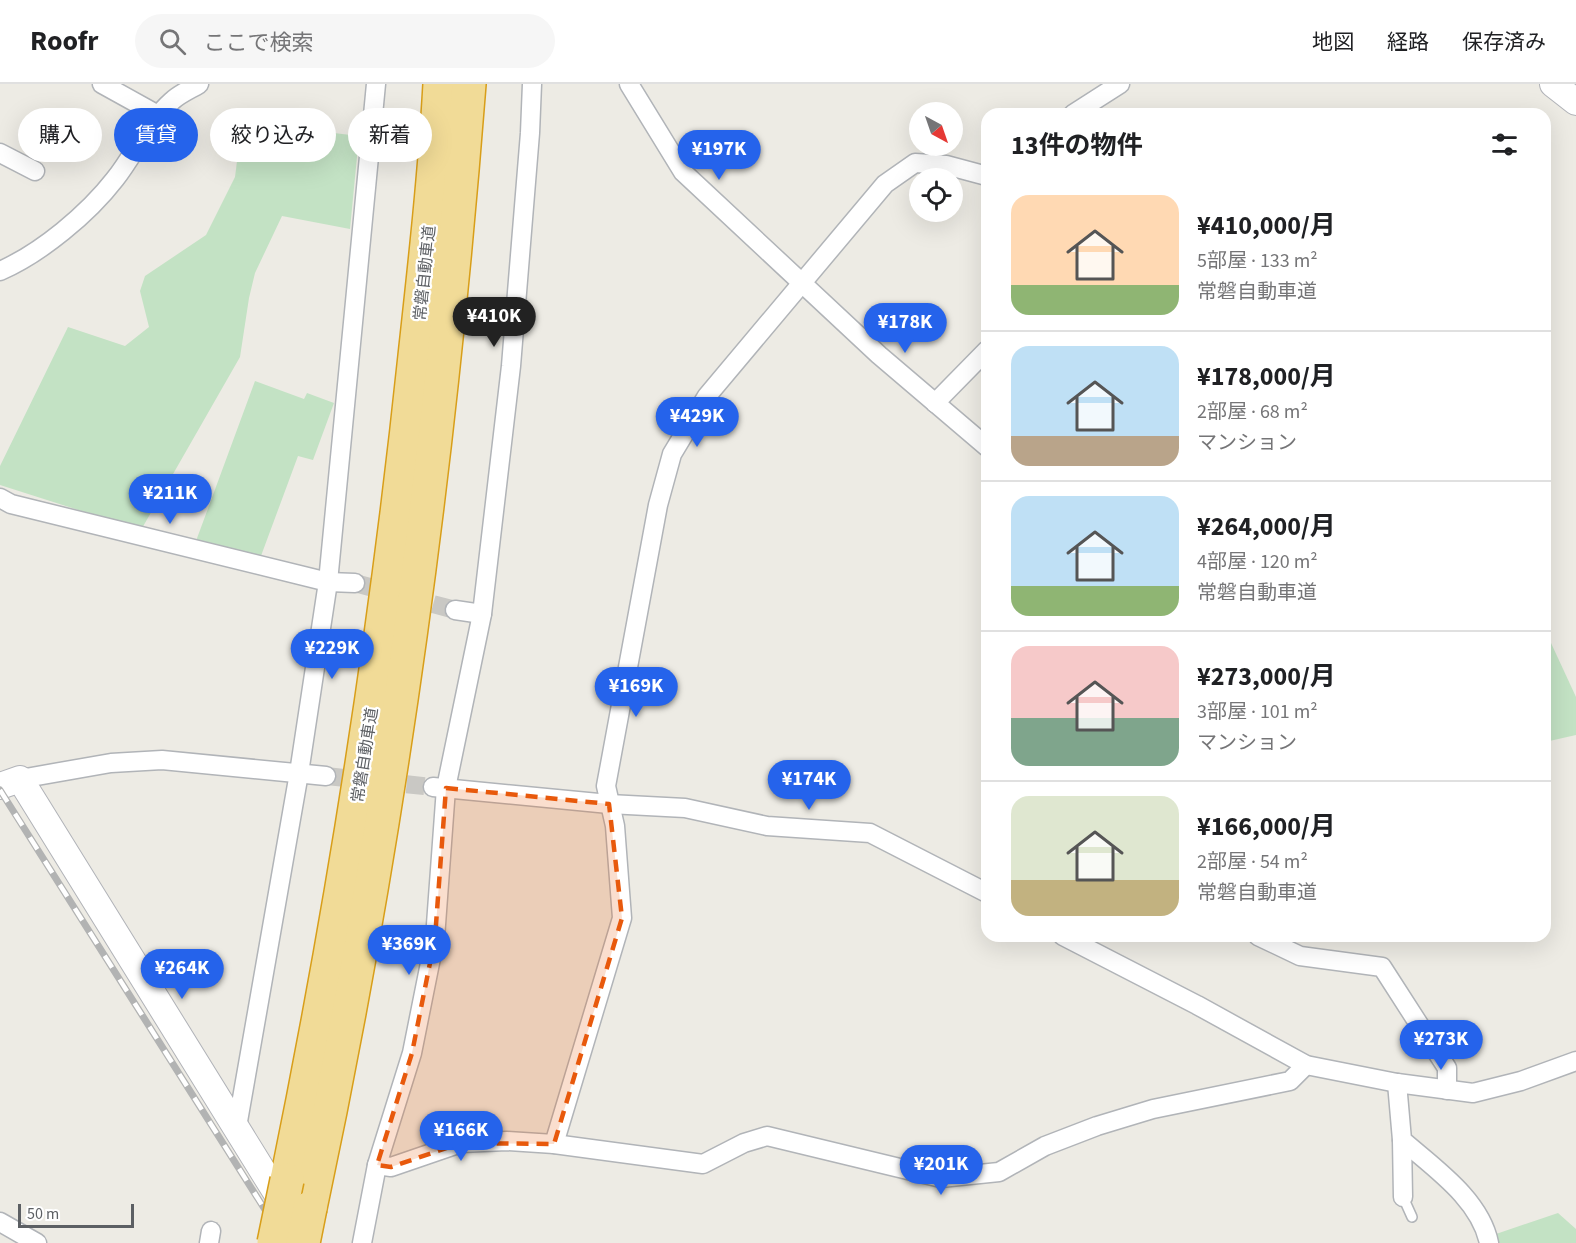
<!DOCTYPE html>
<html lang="ja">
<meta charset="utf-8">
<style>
body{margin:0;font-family:"Source Sans 3","Noto Sans JP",sans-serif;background:#f6f6f6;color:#202124;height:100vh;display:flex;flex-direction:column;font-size:22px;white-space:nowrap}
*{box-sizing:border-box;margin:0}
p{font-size:20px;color:#757577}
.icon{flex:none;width:33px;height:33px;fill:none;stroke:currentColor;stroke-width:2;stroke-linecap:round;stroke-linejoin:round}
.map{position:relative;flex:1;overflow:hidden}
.panel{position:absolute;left:981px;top:24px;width:570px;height:834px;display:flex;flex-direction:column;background:#fff;border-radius:18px;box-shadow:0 6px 24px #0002}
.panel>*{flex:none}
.guide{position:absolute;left:18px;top:24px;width:570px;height:54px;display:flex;gap:12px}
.needle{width:39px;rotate:140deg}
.fabs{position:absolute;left:909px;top:18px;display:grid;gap:12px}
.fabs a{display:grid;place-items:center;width:54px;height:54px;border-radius:50%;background:#fff;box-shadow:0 6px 24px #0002;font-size:30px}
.scale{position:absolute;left:18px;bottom:15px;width:116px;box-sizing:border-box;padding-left:6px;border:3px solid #5c5f63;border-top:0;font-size:16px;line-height:21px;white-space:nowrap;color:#5c5f63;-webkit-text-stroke:4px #fff;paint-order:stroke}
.price{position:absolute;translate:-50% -51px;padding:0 14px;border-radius:21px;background:#2563eb;color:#fff;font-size:20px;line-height:39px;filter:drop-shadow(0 2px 3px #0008)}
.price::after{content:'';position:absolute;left:50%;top:36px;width:18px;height:14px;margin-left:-9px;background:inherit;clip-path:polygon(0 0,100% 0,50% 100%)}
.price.on{background:#222;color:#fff}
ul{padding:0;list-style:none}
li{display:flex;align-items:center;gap:18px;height:150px;padding:0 30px}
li+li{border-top:2px solid #e0e0e0}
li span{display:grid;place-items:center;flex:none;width:168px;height:120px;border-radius:18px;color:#555}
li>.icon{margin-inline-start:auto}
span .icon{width:72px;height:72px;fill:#fffc;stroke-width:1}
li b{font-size:26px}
h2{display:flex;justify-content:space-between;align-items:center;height:72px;padding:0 30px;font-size:26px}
.tag{padding:0 21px;border-radius:27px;background:#fff;box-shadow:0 6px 24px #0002;font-size:21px;line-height:54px}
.tag.on{background:#2563eb;color:#fff}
header{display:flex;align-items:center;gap:36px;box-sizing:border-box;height:84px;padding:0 30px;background:#fff;border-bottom:2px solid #e0e0e0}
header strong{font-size:28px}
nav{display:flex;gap:33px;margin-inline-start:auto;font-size:21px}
.search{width:420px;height:54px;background:#f6f6f6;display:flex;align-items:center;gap:15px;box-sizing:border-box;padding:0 21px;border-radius:33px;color:#757577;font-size:22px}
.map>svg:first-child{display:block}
</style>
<header>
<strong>Roofr</strong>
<div class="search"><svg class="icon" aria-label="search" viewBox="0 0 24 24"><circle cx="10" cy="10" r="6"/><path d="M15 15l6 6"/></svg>ここで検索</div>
<nav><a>地図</a><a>経路</a><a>保存済み</a></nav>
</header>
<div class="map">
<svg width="1576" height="1159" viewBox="0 0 1576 1159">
<rect width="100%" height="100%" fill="#edebe4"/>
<g fill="#c3e2c4">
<path d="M242 38 359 52 350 145 282 132 255 189 249 214 240 273 141 446 0 401V382L68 243 125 262 149 243 140 207 145 192 206 151 235 93Z"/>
<path d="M255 297 304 315 307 309 334 319 313 376 298 372 258 480 196 457Z"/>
<path d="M1545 546 1576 613V651L1545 658Z"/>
<path d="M1558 1129 1576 1145V1159H1499L1496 1150Z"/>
</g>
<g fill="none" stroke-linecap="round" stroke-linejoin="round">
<g stroke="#c9c8c4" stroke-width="18" stroke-dasharray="18 9" stroke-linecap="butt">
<path d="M355 499 455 526"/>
<path d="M326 692 433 703"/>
</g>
<defs>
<path id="lane" d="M1403 1113 1412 1133"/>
<g id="street">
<path d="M102 0 158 31"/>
<path d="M629 0 683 88 879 271 987 363"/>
<path d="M1073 30 1120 0"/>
<path d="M0 69 35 87"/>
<path d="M0 187C41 169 88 130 115 95 135 70 148 38 172 17 179 10 191 5 199 0"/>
<path d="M935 319 987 266"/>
<path d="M0 414 11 420 328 498 355 499"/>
<path d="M455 526 482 530"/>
<path d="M20 695 111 679 162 676 326 692"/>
<path d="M433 703 609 720 685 724 767 742 870 749 987 809"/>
<path d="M1063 852 1197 921 1306 981 1397 999 1473 1009 1521 997 1576 977"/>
<path d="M1258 852 1300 872 1382 883 1447 984V1006"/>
<path d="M1397 999 1402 1056C1434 1084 1480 1115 1489 1159"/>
<path d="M237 1043 299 689 328 498 376 0"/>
<path d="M1402 1056 1403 1113"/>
<path d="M554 1060 622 834 615 742 606 702 658 421 672 370 707 312 885 100 915 79 946 81 987 92"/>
<path d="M377 1081 391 1083 461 1059 507 1057 554 1060 703 1080 744 1059 767 1052 941 1094 999 1088 1045 1062 1097 1042 1153 1025 1290 997 1306 981"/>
<path d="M0 1138 37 1159"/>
<path d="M209 1159 211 1147"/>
<path d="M362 1159 377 1081 412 969 435 854 446 704 482 530 511 282 530 49 532 0"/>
</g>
<g id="secondary">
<path d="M1553 0 1576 18"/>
<path d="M0 702 20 695 287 1126"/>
</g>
<g id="highway">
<path d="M287 1096C343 823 386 549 415 272 425 181 435 91 440 0"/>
<path d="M310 1124C389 754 440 377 469 0"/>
</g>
</defs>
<use href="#lane" stroke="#b1b4b8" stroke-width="12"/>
<use href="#street" stroke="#b1b4b8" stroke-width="21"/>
<use href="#secondary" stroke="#b1b3b8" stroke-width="28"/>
<use href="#highway" stroke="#d89e19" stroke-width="36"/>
<use href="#lane" stroke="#fff" stroke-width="9"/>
<use href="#street" stroke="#fff" stroke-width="18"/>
<use href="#secondary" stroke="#fff" stroke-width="26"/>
<use href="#highway" stroke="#f1db97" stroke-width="33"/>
<defs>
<path id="rail" d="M0 706 286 1159"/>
</defs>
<use href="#rail" stroke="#b2b3b3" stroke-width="7"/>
<use href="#rail" stroke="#fff" stroke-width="4.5" stroke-dasharray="14" stroke-linecap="butt"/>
<defs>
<g id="highway-bridge">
<path d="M274 1159 287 1096"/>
<path d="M303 1159 310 1124"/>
</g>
</defs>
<use href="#highway-bridge" stroke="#d89e19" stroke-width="36" stroke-linecap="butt"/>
<use href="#highway-bridge" stroke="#f1db97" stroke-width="33"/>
</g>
<path fill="#e8590c" fill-opacity="0.2" stroke="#e8590c" stroke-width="4.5" stroke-dasharray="12 8" stroke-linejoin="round" d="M446 704 609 720 622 834 554 1060 461 1059 391 1083 377 1081 412 969 435 854Z"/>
<g text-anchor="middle" stroke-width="4.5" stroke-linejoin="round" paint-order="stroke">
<g font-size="16" fill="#5c5f63" stroke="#fff">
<text transform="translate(424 189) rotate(-84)" y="6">常磐自動車道</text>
<text transform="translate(364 671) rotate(-81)" y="6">常磐自動車道</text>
</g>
</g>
</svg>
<div class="fabs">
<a><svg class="needle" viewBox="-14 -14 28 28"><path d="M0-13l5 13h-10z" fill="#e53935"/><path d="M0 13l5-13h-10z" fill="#757577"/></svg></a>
<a><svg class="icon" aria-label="locate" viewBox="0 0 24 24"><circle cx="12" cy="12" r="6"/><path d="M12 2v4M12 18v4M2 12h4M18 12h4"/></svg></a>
</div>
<div class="scale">50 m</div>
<b class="price" style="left:719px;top:97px">¥197K</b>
<b class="price on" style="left:494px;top:264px">¥410K</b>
<b class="price" style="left:905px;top:270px">¥178K</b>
<b class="price" style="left:697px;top:364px">¥429K</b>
<b class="price" style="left:170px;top:441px">¥211K</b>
<b class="price" style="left:332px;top:596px">¥229K</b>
<b class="price" style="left:636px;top:634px">¥169K</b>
<b class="price" style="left:809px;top:727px">¥174K</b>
<b class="price" style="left:409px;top:892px">¥369K</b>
<b class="price" style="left:182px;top:916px">¥264K</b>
<b class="price" style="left:1441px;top:987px">¥273K</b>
<b class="price" style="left:461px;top:1078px">¥166K</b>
<b class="price" style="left:941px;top:1112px">¥201K</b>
<div class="guide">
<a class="tag">購入</a>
<a class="tag on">賃貸</a>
<a class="tag">絞り込み</a>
<a class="tag">新着</a>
</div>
<section class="panel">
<h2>13件の物件<svg class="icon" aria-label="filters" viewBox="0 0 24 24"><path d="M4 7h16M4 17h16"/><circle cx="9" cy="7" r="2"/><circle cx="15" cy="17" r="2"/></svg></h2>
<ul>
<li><span style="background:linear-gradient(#ffd9b3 75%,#8fb573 0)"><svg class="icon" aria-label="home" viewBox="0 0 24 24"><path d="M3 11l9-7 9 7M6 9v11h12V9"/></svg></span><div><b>¥410,000/月</b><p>5部屋 · 133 m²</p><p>常磐自動車道</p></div></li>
<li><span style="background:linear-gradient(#bfe0f5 75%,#b9a48a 0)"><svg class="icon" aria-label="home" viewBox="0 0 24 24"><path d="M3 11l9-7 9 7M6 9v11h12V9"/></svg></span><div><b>¥178,000/月</b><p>2部屋 · 68 m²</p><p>マンション</p></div></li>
<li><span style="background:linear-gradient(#bfe0f5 75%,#8fb573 0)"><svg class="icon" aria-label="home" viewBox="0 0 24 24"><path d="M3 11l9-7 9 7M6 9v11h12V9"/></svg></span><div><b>¥264,000/月</b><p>4部屋 · 120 m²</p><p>常磐自動車道</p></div></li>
<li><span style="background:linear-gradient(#f6c9c9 60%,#7fa58c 0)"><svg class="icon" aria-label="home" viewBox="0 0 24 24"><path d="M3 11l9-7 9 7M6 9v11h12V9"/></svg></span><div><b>¥273,000/月</b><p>3部屋 · 101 m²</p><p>マンション</p></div></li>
<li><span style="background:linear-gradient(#dfe7d0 70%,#c2b280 0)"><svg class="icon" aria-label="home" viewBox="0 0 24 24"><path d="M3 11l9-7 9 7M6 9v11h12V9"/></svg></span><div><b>¥166,000/月</b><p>2部屋 · 54 m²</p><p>常磐自動車道</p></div></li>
</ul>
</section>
</div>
